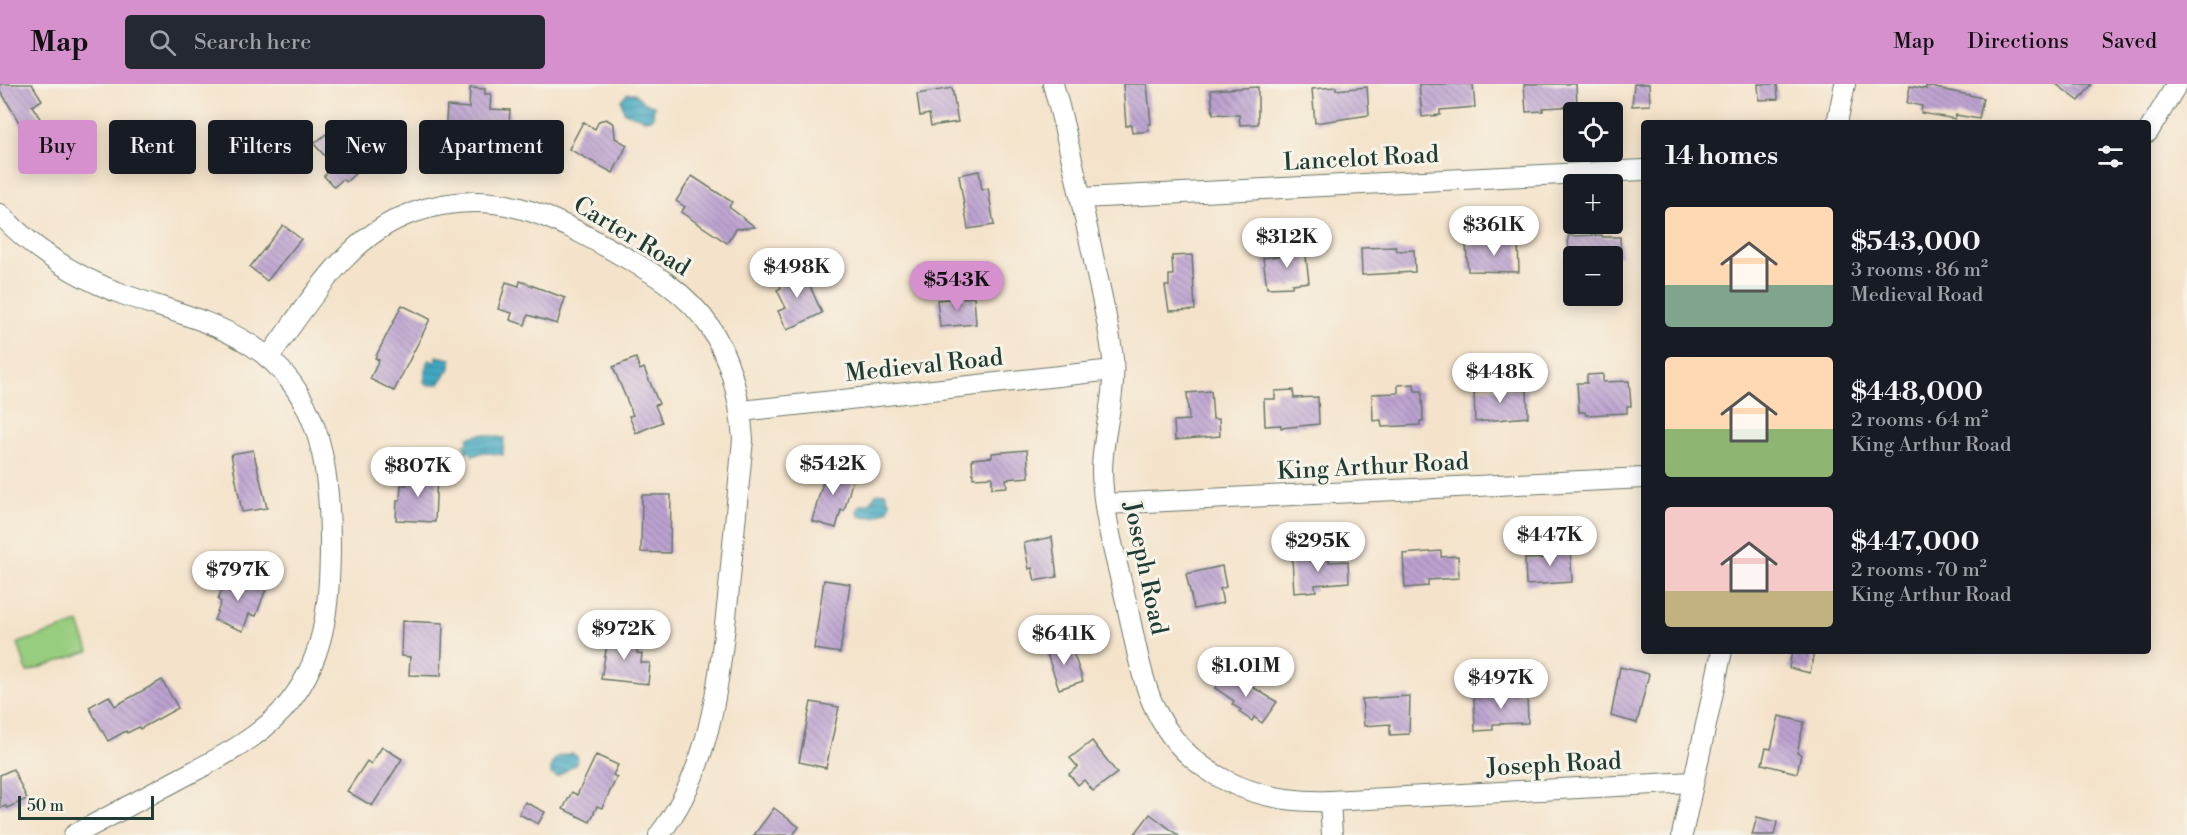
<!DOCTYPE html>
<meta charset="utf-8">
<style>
body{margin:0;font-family:"Libre Bodoni",serif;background:#242831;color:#f1f3f6;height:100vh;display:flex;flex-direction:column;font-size:22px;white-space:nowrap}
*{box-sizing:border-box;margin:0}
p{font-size:20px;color:#9ea1a6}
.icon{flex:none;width:33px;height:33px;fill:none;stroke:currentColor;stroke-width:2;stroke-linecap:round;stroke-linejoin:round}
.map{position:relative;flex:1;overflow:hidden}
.drawer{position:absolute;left:1641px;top:36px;width:510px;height:534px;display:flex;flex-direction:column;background:#171b24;border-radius:6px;box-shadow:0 3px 15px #0003}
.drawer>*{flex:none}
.guide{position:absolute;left:18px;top:36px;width:570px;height:54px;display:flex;gap:12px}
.fabs{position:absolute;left:1563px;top:18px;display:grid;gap:12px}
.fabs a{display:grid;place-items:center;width:60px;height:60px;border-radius:6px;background:#171b24;box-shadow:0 3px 15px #0003;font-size:30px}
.scale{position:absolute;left:18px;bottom:15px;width:136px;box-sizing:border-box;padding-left:6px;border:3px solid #1f3d34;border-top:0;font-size:16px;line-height:21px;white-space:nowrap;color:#1f3d34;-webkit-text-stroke:4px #f7f3e8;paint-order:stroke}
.price{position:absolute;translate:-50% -51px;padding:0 14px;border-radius:21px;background:#fff;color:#222;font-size:20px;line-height:39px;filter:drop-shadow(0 2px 3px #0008)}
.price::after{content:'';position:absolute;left:50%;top:36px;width:18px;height:14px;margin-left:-9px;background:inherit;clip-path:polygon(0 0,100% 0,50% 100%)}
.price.current{background:#d690ce;color:#111}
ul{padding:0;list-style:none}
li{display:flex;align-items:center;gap:18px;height:150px;padding:0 24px}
li span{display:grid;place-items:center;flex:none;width:168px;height:120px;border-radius:6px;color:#555}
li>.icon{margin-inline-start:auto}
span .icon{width:72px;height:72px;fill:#fffc;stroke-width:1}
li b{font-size:26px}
h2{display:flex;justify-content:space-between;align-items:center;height:72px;padding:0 24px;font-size:26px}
.pill{padding:0 21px;border-radius:6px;background:#171b24;box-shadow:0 3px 15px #0003;font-size:21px;line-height:54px}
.pill.current{background:#d690ce;color:#111}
header{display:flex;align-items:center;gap:36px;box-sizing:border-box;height:84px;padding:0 30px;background:#d690ce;color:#111}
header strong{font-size:28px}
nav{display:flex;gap:33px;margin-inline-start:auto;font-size:21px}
.search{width:420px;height:54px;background:#242831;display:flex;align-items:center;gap:15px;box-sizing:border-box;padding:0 21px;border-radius:6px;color:#9ea1a6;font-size:22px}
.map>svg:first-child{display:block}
</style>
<header>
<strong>Map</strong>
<div class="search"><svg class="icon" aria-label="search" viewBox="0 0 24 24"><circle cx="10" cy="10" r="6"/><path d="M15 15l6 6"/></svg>Search here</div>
<nav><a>Map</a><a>Directions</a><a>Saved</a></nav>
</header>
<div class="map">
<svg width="2187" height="751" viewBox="0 0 2187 751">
<defs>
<pattern id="water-rules" width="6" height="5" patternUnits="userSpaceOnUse" patternTransform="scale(1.5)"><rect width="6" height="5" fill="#41a8c2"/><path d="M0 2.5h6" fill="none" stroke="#368a9e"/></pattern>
<pattern id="building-back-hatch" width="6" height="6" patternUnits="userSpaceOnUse" patternTransform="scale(1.5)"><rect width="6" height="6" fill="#bda3d1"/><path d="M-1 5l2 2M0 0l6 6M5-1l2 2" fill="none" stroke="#9986aa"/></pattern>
</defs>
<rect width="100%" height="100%" fill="#f7f3e8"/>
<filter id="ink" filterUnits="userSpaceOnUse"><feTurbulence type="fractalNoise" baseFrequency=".0167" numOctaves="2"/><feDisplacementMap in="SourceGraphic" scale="12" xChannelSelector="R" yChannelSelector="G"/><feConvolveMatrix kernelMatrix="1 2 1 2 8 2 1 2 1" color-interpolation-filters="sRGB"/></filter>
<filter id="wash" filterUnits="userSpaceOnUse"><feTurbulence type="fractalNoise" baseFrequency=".008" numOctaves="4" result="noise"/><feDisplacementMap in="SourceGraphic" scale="24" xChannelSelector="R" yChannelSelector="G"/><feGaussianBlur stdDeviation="1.35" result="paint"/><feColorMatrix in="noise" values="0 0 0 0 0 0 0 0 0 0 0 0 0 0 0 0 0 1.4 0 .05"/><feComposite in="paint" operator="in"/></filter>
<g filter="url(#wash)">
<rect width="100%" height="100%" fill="#f4e3ca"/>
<path fill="#97cd7e" stroke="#5b8559" stroke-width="1.5" d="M79 539 89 567 27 588 18 559Z"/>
<g fill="url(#water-rules)" stroke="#30727b" stroke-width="1.5">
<path d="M628 9H635L643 18 654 21 653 34 647 36 624 28 621 16Z"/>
<path d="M437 272 451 275 450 284 439 300 428 301 424 298 427 278 430 276 435 279Z"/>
<path d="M482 350 504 354 503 371 483 368 473 372 470 367 466 368 464 360 468 359V353Z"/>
<path d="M885 408 890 419 888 426 874 433 859 432 857 427 860 421 870 419 876 410Z"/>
<path d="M572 669 578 673 576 680 557 693 551 690V681L557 673Z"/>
</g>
<g id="blocks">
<g fill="url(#building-back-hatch)">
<path d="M0 0H32L42 16 32 22 41 36 24 47 0 6Z"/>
<path d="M1123 0H1147L1151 40H1148L1149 47 1132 49 1131 41 1126 42Z"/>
<path d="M1419 0H1473L1475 23 1440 26V31L1422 33Z"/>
<path d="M1524 0H1576L1577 22 1543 24V27L1526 28Z"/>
<path d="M1634 0H1649L1650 21 1632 22Z"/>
<path d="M1758 0H1777L1778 15 1759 16Z"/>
<path d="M2056 0H2092L2079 17Z"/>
<path d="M1910 2 1926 5V2L1983 14 1979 35 1956 31 1955 35 1921 29 1922 22 1907 19Z"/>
<path d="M1258 3V40L1240 41 1239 31 1213 30 1211 6Z"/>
<path d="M1336 3V6L1367 3 1369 31 1315 39 1312 5Z"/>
<path d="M470 4 485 5V10H491L490 25 510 26 508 56 445 52 447 22 469 24Z"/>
<path d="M952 4 958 38 931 42 929 30 920 32 917 10Z"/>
<path d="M606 35 614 40 615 54 627 61 613 89 569 65 583 38 595 45 599 37Z"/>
<path d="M370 37 389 58 346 98 343 95 334 103 324 92 334 82 314 60 326 50 333 58 347 45 354 52Z"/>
<path d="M979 87 982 106 988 104 994 141 968 145 959 91Z"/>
<path d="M692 92 732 118 729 123 755 143 736 145 727 159 681 128 685 123 676 117Z"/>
<path d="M283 141 301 155 267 197 250 183Z"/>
<path d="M1602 151 1603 153H1620L1621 172H1569L1568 152Z"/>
<path d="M1514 154V158H1518L1519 188 1468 187 1466 161 1496 159 1495 155Z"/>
<path d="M1396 163 1397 167 1414 166 1415 188 1362 191 1361 164Z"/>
<path d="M1305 164 1309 198 1292 200V203L1267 204 1263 174 1285 171V167Z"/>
<path d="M1192 171 1195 226 1169 227 1165 202H1169V191H1173L1172 172Z"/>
<path d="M801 182 822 229 787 246 778 227 786 224 777 206 781 204 777 194Z"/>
<path d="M520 197 565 214 557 240 528 231 525 241 510 236 512 229 498 225 506 198 519 202Z"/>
<path d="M974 213 976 240 940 243 937 216Z"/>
<path d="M402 221 430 235 394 307 370 295 379 276 375 274Z"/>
<path d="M636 274 640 286 644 284 659 320 655 321 662 338 636 349 629 332 633 331 613 283Z"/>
<path d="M1603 290V298L1629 297 1631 322H1627V329L1586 331 1585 328H1579L1577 299H1587V291Z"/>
<path d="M1414 300 1415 307H1422L1423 337H1420V341L1382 343 1381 336 1373 337 1372 310 1398 309V301Z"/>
<path d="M1474 304 1527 306 1528 333 1475 338Z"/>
<path d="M1293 306 1294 314 1318 313 1319 340 1281 344V341L1265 342 1264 315H1275V307Z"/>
<path d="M1211 307 1213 335H1219L1220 352 1175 356 1174 337 1189 336 1187 309Z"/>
<path d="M253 366 267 424 242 428 231 370Z"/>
<path d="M1027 366 1029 393 1006 395 1007 403 992 404V393L973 394 972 375 992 373V369Z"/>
<path d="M828 380 855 388 844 427 841 426 836 444 812 437Z"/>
<path d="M408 388 437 389 435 438 396 436 397 416H400L401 401H407Z"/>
<path d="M642 411H671L670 469 641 468Z"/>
<path d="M1052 453 1057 493 1035 497 1032 484 1029 485 1024 459Z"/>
<path d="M1551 461H1570L1572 498 1526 501 1525 475 1551 474Z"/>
<path d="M1441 467V473L1458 472 1459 494 1428 496V502L1405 504 1403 470Z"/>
<path d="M1329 472V478L1348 477 1349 498 1315 501 1316 507 1294 509 1292 474Z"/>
<path d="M1222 482 1226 503 1220 505 1223 519 1194 525 1186 490Z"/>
<path d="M227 491 266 505 256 532 249 530 243 547 214 536 221 518 218 516Z"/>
<path d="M824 496 850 500 840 569 814 565Z"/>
<path d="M402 537 443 539 441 592 409 591 410 573 401 572Z"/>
<path d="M609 549 638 552 637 569 642 570 641 579H650L648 600 601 595Z"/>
<path d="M1070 559 1083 597 1059 605 1046 567Z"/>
<path d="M1792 567H1814L1810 589 1789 584Z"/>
<path d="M1620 583 1649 590 1637 639 1611 632Z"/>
<path d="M1227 587 1277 618 1262 639 1254 633 1252 637 1239 628 1241 626 1232 620 1234 617 1215 604Z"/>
<path d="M162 596 178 624 140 645 139 643 127 649 126 647 108 657 89 623 109 612 115 622Z"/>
<path d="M1517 604 1518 611 1527 610 1528 639 1493 640V646L1475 647 1474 613 1499 612V605Z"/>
<path d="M1410 612 1409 650 1390 651V640L1364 642 1362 615Z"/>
<path d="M811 618 839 623 826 684 799 678Z"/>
<path d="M1779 632 1804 638 1797 669 1801 670 1797 689 1762 680 1766 664 1771 665Z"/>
<path d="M1092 657 1117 689 1093 707 1084 696 1078 701 1069 690 1078 683 1070 674Z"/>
<path d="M382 663 402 675 372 722 347 707 367 677 371 680Z"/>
<path d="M596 671 618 681 613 691 617 693 602 724 597 722 590 738 563 725 572 708 577 711Z"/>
<path d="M13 685 27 715 7 724 6 722 0 724V691Z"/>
<path d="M525 718 545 728 538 740 519 730Z"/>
<path d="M774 724 799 743 793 751H754Z"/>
<path d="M1150 730 1178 751H1134Z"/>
<path d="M1757 733 1777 738 1774 751H1752Z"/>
</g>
</g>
</g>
<g filter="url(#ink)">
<use href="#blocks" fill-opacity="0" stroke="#6a7768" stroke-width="1.5"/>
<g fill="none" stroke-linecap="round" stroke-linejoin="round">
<defs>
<g id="minor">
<path d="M1053 0C1069 57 1081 115 1093 172 1100 206 1109 241 1113 275 1116 314 1102 350 1102 388 1103 432 1116 475 1126 517 1134 551 1139 586 1152 618 1183 691 1256 720 1330 717L1693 698"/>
<path d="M1837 39 1845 0"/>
<path d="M2148 48 2177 0"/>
<path d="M1081 114 1644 86"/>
<path d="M0 130C34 166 78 194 125 211 167 226 212 236 251 261 321 306 330 385 330 460 330 521 325 580 282 627 254 657 217 675 181 694 145 713 110 732 74 751"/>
<path d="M268 274C307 222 345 154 409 130 491 100 549 130 619 170 654 189 687 209 710 243 732 277 740 316 743 355 738 408 733 461 728 514 719 595 712 684 659 751"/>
<path d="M741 327 1113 286"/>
<path d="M1105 420 1644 394"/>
<path d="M1330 717 1332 751"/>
<path d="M1682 751 1722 567"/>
</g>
</defs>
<use href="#minor" stroke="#6a7768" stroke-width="22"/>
<use href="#minor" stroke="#fff" stroke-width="20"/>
</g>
</g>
<g text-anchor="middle" stroke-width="6" stroke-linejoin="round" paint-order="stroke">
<g font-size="24" fill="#1f3d34" stroke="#f7f3e8">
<text transform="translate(1361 74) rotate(-3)" y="8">Lancelot Road</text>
<text transform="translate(632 152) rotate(31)" y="8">Carter Road</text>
<text transform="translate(924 281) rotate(-6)" y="8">Medieval Road</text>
<text transform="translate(1373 382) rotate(-3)" y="8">King Arthur Road</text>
<text transform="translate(1146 484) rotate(78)" y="8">Joseph Road</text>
<text transform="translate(1554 680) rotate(-3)" y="8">Joseph Road</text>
</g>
</g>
</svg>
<div class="fabs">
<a><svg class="icon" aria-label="locate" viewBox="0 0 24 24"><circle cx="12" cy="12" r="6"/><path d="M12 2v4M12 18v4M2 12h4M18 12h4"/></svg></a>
<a>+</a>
<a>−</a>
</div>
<div class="scale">50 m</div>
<b class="price" style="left:1494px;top:173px">$361K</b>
<b class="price" style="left:1287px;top:185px">$312K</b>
<b class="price" style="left:797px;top:215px">$498K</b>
<b class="price current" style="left:957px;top:228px">$543K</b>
<b class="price" style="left:1500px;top:320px">$448K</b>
<b class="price" style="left:833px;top:412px">$542K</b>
<b class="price" style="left:418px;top:414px">$807K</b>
<b class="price" style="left:1550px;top:483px">$447K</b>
<b class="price" style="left:1318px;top:489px">$295K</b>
<b class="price" style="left:238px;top:518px">$797K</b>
<b class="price" style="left:624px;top:577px">$972K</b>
<b class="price" style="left:1064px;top:582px">$641K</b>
<b class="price" style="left:1246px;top:614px">$1.01M</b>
<b class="price" style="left:1501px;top:626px">$497K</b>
<div class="guide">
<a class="pill current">Buy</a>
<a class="pill">Rent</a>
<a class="pill">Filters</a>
<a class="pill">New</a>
<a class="pill">Apartment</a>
</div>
<section class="drawer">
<h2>14 homes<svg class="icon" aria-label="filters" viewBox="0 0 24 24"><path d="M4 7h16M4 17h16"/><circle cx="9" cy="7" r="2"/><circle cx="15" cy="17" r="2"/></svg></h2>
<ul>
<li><span style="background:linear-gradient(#ffd9b3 65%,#7fa58c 0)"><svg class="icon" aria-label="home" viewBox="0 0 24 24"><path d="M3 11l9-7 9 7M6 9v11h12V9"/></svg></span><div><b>$543,000</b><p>3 rooms · 86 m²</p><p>Medieval Road</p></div></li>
<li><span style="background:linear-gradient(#ffd9b3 60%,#8fb573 0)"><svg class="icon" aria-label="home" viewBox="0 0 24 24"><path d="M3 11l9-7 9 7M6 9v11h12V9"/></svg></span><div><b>$448,000</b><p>2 rooms · 64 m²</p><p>King Arthur Road</p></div></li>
<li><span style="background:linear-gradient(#f6c9c9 70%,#c2b280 0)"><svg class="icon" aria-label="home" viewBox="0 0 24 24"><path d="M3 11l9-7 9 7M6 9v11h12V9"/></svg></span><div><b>$447,000</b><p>2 rooms · 70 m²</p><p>King Arthur Road</p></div></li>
</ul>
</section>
</div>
